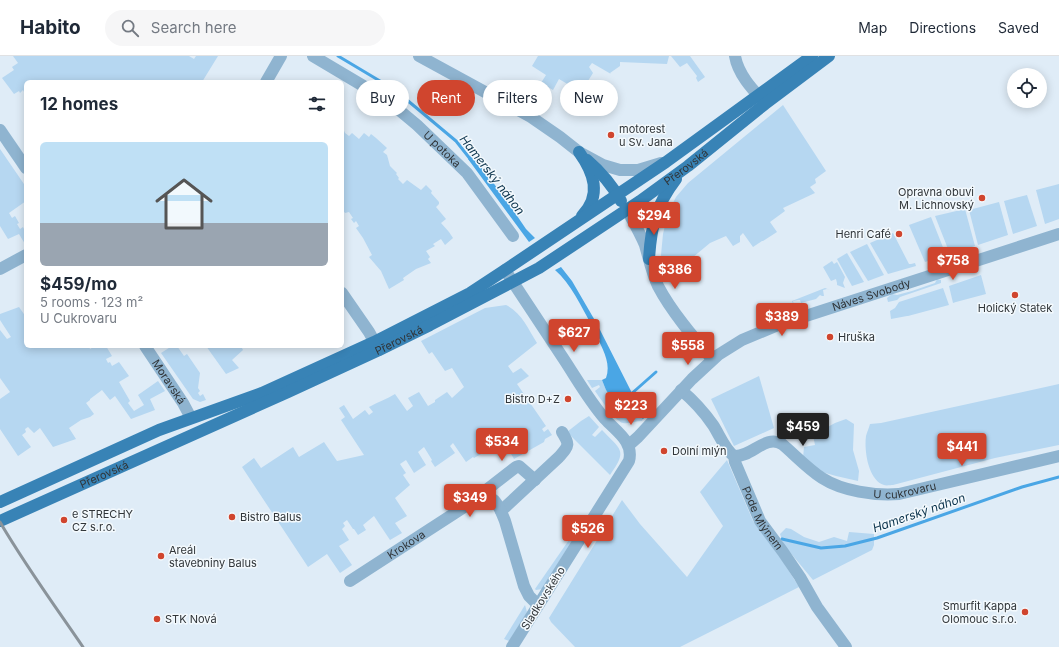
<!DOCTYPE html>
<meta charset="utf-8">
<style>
body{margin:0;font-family:Inter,sans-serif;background:#f6f6f7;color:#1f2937;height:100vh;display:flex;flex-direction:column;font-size:15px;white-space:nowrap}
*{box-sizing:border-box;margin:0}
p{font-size:13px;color:#747a83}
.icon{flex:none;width:22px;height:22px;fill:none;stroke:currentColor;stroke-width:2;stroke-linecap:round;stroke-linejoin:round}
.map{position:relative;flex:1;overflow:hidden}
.sheet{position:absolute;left:24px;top:24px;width:320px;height:268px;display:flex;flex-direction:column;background:#fff;border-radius:6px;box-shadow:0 2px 10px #0003}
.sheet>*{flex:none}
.guide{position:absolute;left:356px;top:24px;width:380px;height:36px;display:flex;gap:8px}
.controls{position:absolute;left:1007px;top:12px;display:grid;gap:8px}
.controls a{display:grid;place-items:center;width:40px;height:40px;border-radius:50%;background:#fff;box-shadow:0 2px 10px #0003;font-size:20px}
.price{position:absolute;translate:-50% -34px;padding:0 9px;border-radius:4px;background:#d0452e;color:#fff;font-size:13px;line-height:26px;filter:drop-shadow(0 1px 2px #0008)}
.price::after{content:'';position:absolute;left:50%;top:24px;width:12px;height:9px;margin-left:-6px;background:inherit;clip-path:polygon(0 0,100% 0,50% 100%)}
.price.current{background:#222;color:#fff}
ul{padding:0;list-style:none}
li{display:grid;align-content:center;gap:8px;height:212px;padding:0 16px}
li span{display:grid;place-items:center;height:124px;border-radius:6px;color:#555}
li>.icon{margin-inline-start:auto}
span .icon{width:72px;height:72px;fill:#fffc;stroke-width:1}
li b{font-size:17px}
h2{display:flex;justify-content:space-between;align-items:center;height:48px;padding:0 16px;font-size:17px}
.tag{padding:0 14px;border-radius:18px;background:#fff;box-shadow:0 2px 10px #0003;font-size:14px;line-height:36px}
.tag.current{background:#d0452e;color:#fff}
header{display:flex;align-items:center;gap:24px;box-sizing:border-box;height:56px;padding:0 20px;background:#fff;border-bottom:1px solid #e0e1e3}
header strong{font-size:19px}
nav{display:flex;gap:22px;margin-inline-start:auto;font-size:14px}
.search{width:280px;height:36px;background:#f6f6f7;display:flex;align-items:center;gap:10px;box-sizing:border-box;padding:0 14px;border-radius:22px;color:#747a83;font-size:15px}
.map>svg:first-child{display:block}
</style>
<header>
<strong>Habito</strong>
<div class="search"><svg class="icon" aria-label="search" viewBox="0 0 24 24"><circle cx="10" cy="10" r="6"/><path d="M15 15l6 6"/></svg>Search here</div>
<nav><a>Map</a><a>Directions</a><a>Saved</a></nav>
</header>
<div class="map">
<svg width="1059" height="591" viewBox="0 0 1059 591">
<rect width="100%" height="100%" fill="#dfecf7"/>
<g fill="#b6d7f1">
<path d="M13 0H189L194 3 196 0H218L202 26H26V35L24 36 23 34 20 37 19 35 14 38 2 22 14 14 12 11 18 7Z"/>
<path d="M538 0H669L667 8 620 6V10L610 17 611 18 592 7 589 11 593 17 581 36 559 23 553 34 541 27 546 19 532 10Z"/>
<path d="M671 0H690L705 21 698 26 696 22 697 20 687 7 680 11Z"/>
<path d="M783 49 826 115 815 123 816 127 810 131 815 137 783 152 785 155 770 166 777 176 763 185H762L753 191 743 177 740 180V186L733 190 726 180 710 187 686 207 695 219 691 221 685 212 666 226 661 199 663 178 668 157 676 141 688 127Z"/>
<path d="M342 70 345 77 349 80 352 77 359 83 364 77 369 81 371 78 376 82 387 92 383 96 387 99 390 110 397 117 396 118 399 122 398 123 403 128 407 124 421 134 426 129 432 135 431 137 439 146V148L436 151 446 163 441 167 449 176 453 182 445 189 441 183 433 188 435 190 426 195 430 201 428 203 431 207 416 213 403 222 404 224 389 233 381 215 369 201 372 199 363 182 356 172 359 170 356 165 354 167 351 163 353 162 349 156 345 157 342 153Z"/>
<path d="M0 93 26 131V145L9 157 12 162 15 160 19 167 17 168 20 173 23 171 26 177V188H25L19 178 8 183 0 170Z"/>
<path d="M1059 128V163L1045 168 1036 134Z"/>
<path d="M1027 139 1037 170 1013 178 1004 145Z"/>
<path d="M999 146 1008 179 978 189 969 154Z"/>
<path d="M965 153 975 190 950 198 935 160Z"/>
<path d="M931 161 946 199 925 206 909 169Z"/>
<path d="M893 177 909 208H911L915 207 916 210 888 218 870 187Z"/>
<path d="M867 188 884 219 868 225 850 196Z"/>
<path d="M847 197 864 226 852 230 837 203Z"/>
<path d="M832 205 834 208 837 206 845 221 843 227 845 232 837 229V227L836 223 831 225 823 211Z"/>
<path d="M981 219 986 238 956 246 953 247 949 230Z"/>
<path d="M937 223 941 224V227L900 241 897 244 888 246 887 242 892 238 897 239 912 235 935 227Z"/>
<path d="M825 232 830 234 827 233 823 234 824 240H822L820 239 816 243 801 247 800 244H798L793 245 794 250 792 245Z"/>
<path d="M943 232 949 249 908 260H907L891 263 890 255 895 252 899 246Z"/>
<path d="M506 249C522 257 528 273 537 287L508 310 513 317 521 312 529 320 517 328 546 370 542 373 544 376 548 373 552 379 545 383 544 386 514 403 501 381 480 393 483 397 474 402 473 401 466 406 453 387 450 390 455 397 435 411 431 405 432 404 424 391 418 396 426 409 414 417 406 404 400 408 406 417 403 419 410 429 395 442 407 460 395 467 402 477 390 484 374 460 363 469 366 474 358 479 354 473H353L347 464 343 467 345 470 342 473 349 484 339 490 352 509 340 517 327 498 308 511 242 411 254 402 261 412 293 391 299 401 324 386 337 405 364 399 341 364 345 361 339 352 344 349 353 363 365 354 369 359 373 356 369 351C378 346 387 343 395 338L407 355 413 350 408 342 419 336 428 350 435 346V344L447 336 452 342 464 331 452 312 445 315 432 296 429 298 421 285 485 252Z"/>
<path d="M19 251 26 261V290H89L90 293 95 290H106L112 300 106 303 108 307 110 306 112 310 119 306 129 320 119 326 130 345 128 347 134 355 144 349 138 339 158 325 165 335 150 343 155 354 131 363 115 340 110 344 102 334 90 343V344L86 347 94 358 90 361 81 364 69 372 76 383 53 391 40 372 34 377 28 371 25 373 26 376 22 379 31 391 18 400 0 373V343L10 336 0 322V274L7 283 11 281 0 264V258Z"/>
<path d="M172 290H177L184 300 187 298 200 317 198 332 200 335 198 337 200 340 203 338 206 344 200 346 193 343 161 297Z"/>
<path d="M206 290H241L243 294 232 304 239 312 226 318Z"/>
<path d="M759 320 774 372 734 390 711 343Z"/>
<path d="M587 324H602L606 334 625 362 637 357 643 363 642 365C636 365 629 368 623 367 615 365 600 342 595 335L600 331 599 329 592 332Z"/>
<path d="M1059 328V389L995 402 893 429C891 429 886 430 884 429 868 424 864 394 866 380 867 376 869 372 870 368L881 367Z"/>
<path d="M589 360 599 371 592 379 595 381 602 374C621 394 628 394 610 419L567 376 581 365Z"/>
<path d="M846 363 854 368 853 394 859 415 858 425 836 420 822 416 803 402 804 391 815 389 813 379 835 367Z"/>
<path d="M727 404 753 465 782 504 799 531 680 591H575L551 566 549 562 622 444 640 468 687 521 723 470 700 436Z"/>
<path d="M786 472 791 473 804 481 819 486 834 481 847 485 849 476 874 478V489L872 494 813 524 784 489 780 478Z"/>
<path d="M571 481 573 483 542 533 536 534 535 533Z"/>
<path d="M525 549 527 556 509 585 504 583Z"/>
</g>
<g fill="#4aa6e5">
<path d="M472 98 509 148 526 173 535 182 529 186 468 103Z"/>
<path d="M561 211 572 225 597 268 633 339 647 359 643 363 636 357 625 362 606 334 602 324 606 322C611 309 604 296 599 285L600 284 592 269 591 270V268C581 250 571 228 555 214Z"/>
</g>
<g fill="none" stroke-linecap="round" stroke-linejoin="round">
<g stroke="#4aa6e5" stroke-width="3">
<path d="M338 0 395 34 456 85 471 104"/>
<path d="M630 339 656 316"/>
<path d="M782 483 821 492 845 490 877 482 1022 431 1059 421"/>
</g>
<g stroke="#8fb4d0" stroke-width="12">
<path id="s1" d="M313 0 387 44 417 69 467 117 513 180"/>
<path d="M419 0 531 61 560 81 579 96 603 109 620 114H638L661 107"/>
<path d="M735 0C738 18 752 33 764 46"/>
<path d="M266 26 281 0"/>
<path d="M0 74 26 112"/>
<path d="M627 154C633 165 640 177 645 189 649 203 652 217 658 230 671 255 694 282 712 303"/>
<path d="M0 213 26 199"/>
<path d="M505 214C525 244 545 275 565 305 578 325 590 346 605 363 617 376 634 386 629 405L512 591"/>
<path d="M342 237 369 276 379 294"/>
<path id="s2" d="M145 290 183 347 191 362"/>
<path id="s3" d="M681 334C693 344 704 356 713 369 719 378 725 394 734 400L735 406 760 465 783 496 800 521 817 551 846 591"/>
<path id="s4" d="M629 389 638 381 692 323 718 299 742 284 778 269 1059 178"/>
<path id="s5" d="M734 400C751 402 765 378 782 388 795 399 808 413 822 422 842 435 875 440 899 438L1059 400"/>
<path d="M483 440V437L485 435 516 411 519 410 535 424"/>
<path d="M501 455 559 401C569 389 570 389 562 376"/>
<path id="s6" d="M350 525 475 444C493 433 499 450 505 465L524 530 529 540 538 549"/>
</g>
<g stroke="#3883b6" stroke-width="12">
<path d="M579 96C594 117 602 139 582 160"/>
<path d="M587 104C601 116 612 129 621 145"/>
<path d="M649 203C651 170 656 149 676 123"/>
<path d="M0 446 159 374 262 337 374 286 470 237 505 214 666 106 812 0"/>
<path id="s7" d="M0 465 288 336 379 294 430 269 539 212 640 145 688 110 765 48 829 0"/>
</g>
<path stroke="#8a939a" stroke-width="3" d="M0 466C25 509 55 550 83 591"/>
</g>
<g fill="#d0452e" stroke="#f3f9fd" stroke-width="1.5">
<circle cx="611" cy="79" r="4"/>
<circle cx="982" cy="142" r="4"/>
<circle cx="899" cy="178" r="4"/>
<circle cx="1015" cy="239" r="4"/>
<circle cx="830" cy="281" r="4"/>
<circle cx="568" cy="343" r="4"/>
<circle cx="664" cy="395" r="4"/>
<circle cx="232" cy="461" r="4"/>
<circle cx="64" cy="464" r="4"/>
<circle cx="161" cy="500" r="4"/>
<circle cx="1025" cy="556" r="4"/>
<circle cx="157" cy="563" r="4"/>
</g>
<g text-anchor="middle" stroke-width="3" stroke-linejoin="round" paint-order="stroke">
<g font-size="11" fill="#303539" stroke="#f3f9fd" text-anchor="start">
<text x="619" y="77">motorest<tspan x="619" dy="13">u Sv. Jana</tspan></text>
<text x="974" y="140" text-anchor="end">Opravna obuvi<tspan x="974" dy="13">M. Lichnovský</tspan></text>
<text x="891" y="182" text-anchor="end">Henri Café</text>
<text x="1015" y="256" text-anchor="middle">Holický Statek</text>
<text x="838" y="285">Hruška</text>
<text x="560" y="347" text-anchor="end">Bistro D+Z</text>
<text x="672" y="399">Dolní mlýn</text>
<text x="72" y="462">e STRECHY<tspan x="72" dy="13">CZ s.r.o.</tspan></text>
<text x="240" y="465">Bistro Balus</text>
<text x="169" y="498">Areál<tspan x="169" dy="13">stavebniny Balus</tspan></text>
<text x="1017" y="554" text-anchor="end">Smurfit Kappa<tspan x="1017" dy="13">Olomouc s.r.o.</tspan></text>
<text x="165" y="567">STK Nová</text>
</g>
<g font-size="11" fill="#303539" stroke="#f3f9fd">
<text dy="4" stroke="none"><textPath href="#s1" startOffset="160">U potoka</textPath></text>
<text dy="4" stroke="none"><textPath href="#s7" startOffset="774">Přerovská</textPath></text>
<text dy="4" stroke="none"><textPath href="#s4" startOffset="292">Náves Svobody</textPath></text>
<text dy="4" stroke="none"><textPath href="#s7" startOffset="438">Přerovská</textPath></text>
<text dy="4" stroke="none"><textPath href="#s2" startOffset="43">Moravská</textPath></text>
<text dy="4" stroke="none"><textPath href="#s7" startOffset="114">Přerovská</textPath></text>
<text dy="4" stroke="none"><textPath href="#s5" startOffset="190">U cukrovaru</textPath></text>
<text dy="4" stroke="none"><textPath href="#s3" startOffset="154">Pode Mlýnem</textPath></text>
<text dy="4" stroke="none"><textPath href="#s6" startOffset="67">Krokova</textPath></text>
<text transform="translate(543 542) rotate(-58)" y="4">Sladkovského</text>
</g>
<g font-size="12" font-style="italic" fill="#0c344d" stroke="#f3f9fd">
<text transform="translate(492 119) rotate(52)" y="4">Hamerský náhon</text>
<text transform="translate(919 457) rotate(-19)" y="4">Hamerský náhon</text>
</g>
</g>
</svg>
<div class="controls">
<a><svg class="icon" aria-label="locate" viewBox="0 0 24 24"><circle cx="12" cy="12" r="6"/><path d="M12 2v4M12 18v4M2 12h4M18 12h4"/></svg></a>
</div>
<b class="price" style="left:654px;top:180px">$294</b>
<b class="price" style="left:953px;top:225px">$758</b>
<b class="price" style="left:675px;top:234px">$386</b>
<b class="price" style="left:782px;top:281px">$389</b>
<b class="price" style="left:574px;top:297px">$627</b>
<b class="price" style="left:688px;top:310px">$558</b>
<b class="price" style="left:631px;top:370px">$223</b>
<b class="price current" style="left:803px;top:391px">$459</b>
<b class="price" style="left:502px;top:406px">$534</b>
<b class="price" style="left:962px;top:411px">$441</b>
<b class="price" style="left:470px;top:462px">$349</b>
<b class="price" style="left:588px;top:493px">$526</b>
<div class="guide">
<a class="tag">Buy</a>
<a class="tag current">Rent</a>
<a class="tag">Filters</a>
<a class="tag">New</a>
</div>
<section class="sheet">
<h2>12 homes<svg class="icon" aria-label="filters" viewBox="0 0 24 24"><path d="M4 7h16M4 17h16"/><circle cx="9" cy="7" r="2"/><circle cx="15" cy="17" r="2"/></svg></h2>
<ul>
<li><span style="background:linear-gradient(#bfe0f5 65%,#9aa5b1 0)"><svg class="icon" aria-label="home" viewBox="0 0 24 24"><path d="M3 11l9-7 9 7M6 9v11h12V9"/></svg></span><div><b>$459/mo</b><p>5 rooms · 123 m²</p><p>U Cukrovaru</p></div></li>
</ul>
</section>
</div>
